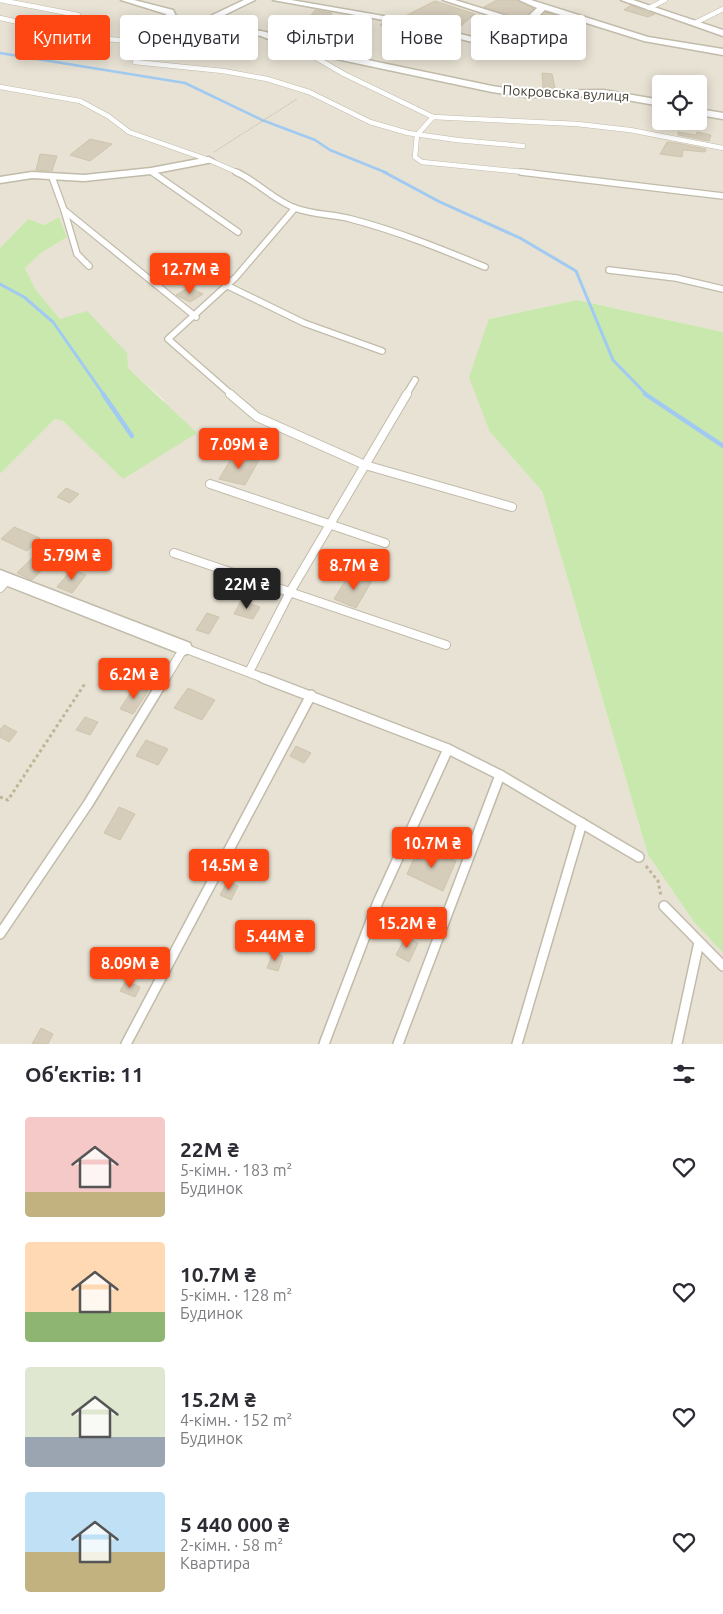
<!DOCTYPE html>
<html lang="uk">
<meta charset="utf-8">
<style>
body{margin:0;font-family:Ubuntu,sans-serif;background:#f7f7f7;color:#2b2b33;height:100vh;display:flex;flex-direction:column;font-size:19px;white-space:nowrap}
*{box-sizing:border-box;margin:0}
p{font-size:16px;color:#7c7c81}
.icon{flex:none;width:28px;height:28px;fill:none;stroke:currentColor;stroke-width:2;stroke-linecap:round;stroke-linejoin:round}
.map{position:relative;height:1044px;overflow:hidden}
.drawer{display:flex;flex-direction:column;background:#fff;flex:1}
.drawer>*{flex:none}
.banner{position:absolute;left:15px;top:15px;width:694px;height:45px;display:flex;gap:10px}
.fabs{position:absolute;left:652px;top:75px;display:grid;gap:10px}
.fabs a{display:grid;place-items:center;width:55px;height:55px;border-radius:5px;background:#fff;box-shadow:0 2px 12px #0003;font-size:25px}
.price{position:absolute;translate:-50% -42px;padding:0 11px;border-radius:5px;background:#fd4611;color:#fff;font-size:16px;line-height:32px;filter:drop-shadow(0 1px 2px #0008)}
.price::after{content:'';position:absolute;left:50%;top:30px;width:15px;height:11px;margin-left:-8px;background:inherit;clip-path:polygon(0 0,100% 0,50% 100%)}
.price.active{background:#222;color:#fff}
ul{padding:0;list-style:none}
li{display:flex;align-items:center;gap:15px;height:125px;padding:0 25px}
li span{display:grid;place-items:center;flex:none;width:140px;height:100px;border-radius:5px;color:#555}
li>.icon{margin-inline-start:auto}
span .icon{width:60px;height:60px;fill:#fffc;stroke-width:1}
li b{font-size:21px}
h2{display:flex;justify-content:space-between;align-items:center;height:60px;padding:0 25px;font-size:21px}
.tag{padding:0 18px;border-radius:5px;background:#fff;box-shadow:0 2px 12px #0003;font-size:18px;line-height:45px}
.tag.active{background:#fd4611;color:#fff}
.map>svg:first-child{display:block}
</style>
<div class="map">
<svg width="723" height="1044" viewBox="0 0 723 1044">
<rect width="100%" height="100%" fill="#f3f0e5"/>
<path fill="#e7e2d3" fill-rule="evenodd" d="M0 0H723V332L577 300 489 319 490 432 542 491 648 855 694 922 723 953V1044H0V474L55 419 63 421 123 478 164 400 128 368 60 319 35 289 25 268 41 253 67 237 59 217 44 225 28 219 0 248ZM661 84H699V121H661Z"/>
<g fill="#c9e8ad">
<path d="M59 217 67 237 41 253 25 268 35 289 60 319 87 311 127 353 128 368 197 433 123 479 63 421 55 419 0 474V248L28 219 44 225Z"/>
<path d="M577 300 723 332V953L694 922 648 855 542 491 490 432 469 377 489 319Z"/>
</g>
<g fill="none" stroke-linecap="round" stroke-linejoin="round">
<path stroke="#a0caf1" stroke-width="2.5" d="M0 53 185 83 262 120 315 140 330 150 387 173"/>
<g stroke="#a0caf1" stroke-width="3">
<path d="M384 172 440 202 520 238 576 271 613 360 647 395"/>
<path d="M0 284 24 297 53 322 104 395"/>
</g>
<g stroke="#a0caf1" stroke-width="4.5">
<path d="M103 394 132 436"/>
<path d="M645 394 723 446"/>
</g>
</g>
<g fill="#d5ccba" stroke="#cfc5ad">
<path d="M497 0H517L534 9 523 19 484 7Z"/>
<path d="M435 1 475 14 455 31 392 16 403 17Z"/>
<path d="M631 5 647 12 655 14 648 17 624 10Z"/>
<path d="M315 10 332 13 326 25 305 23Z"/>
<path d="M546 12 557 16 538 29 530 27Z"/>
<path d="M384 22 389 23 446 37 442 41 380 25Z"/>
<path d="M542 73 552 74 555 88H543Z"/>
<path d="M678 132 696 135 697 132 711 135 709 141 678 135Z"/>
<path d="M90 139 112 144 90 161 70 155Z"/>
<path d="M667 142 676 143 706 149 705 152 683 150 682 157 660 154Z"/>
<path d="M40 154 57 156 52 171 36 170Z"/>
<path d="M189 287 203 294 190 302 176 295Z"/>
<path d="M234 454 259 460 245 485 219 479Z"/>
<path d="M66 488 79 494 70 503 57 497Z"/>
<path d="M14 527 40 538 27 551 1 539Z"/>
<path d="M34 556 49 563 32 580 17 573Z"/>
<path d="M72 569 86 575 72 593 57 587Z"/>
<path d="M359 574 373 579 356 608 334 599 346 580 354 583Z"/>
<path d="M241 601 260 607 253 619 234 614Z"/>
<path d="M207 613 219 617 209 634 196 630Z"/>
<path d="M135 686 148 691 133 714 120 709Z"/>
<path d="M188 688 215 700 202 720 174 708Z"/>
<path d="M85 717 98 722 90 735 76 730Z"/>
<path d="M4 725 17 732 9 742 0 737V730Z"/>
<path d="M146 740 168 749 158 765 136 756Z"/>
<path d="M296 746 311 753 304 763 290 756Z"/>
<path d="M119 807 135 814 120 840 104 833Z"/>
<path d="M425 847 456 861 443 891 407 874 416 854 421 856Z"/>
<path d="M228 881 238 886 231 900 220 895Z"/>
<path d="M406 936 418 943 409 962 396 955Z"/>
<path d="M273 953 283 956 278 971 267 968Z"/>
<path d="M126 981 140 987 135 997 120 991Z"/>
<path d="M41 1028 53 1034 48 1044H32Z"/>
</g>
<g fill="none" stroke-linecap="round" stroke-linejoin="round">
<defs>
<g id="lane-far3">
<path d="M0 0 78 15"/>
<path d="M649 8 665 0"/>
<path d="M0 18 86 37 139 42 156 41 179 28 184 22"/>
<path d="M695 23 723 9"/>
<path d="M299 48 344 74 433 117 577 124 630 130 723 148"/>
<path d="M135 62 223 71 267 79 309 92 370 122 408 133 457 140 523 146"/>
<path d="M0 87 80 101 108 116 129 132 209 160 239 173"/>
<path d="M433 117 417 135 415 157 422 162 534 173"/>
<path d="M151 171 154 173"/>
</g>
<g id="lane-far2">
<path d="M152 172 238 232"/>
<path d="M236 172C257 181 273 200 295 208 313 215 333 214 351 219 397 231 441 249 485 267"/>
<path d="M521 172 723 196"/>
<path d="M52 177 64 210 196 317"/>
<path d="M64 210 77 254 89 266"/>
<path d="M609 270 676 278 723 289"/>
<path d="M228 286 304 323 382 351"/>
<path d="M232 395 168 339 236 277 295 208"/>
<path d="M406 395 415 380"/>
</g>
<g id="lane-far1">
<path d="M230 394 257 417 365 465 512 507"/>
<path d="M210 484 385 543"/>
<path d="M174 553 446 645"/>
<path d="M0 588 8 579"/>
<path d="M249 672 290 592 407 394"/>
<path d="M165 679 184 648 266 679"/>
</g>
<g id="lane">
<path d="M263 678 448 749 500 775 639 857"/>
<path d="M664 906 723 966"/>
<path d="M0 934 88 804 165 678"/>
<path d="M126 1044 311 695"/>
<path d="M324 1044 378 902 448 749"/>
<path d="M398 1044 500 775"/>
<path d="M517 1044 582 823"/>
<path d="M677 1044 699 942"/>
</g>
<g id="street">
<path d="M121 0H134L173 10 176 16 200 21 244 0H255L210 22 266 32 301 46 492 86 526 91 604 90 661 100V106L604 96 526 97 492 92 299 51 261 36 216 28 184 25 169 20 166 14Z"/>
<path d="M273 0H291L389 17 502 44 519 25 443 0H455L523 21 537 8 519 0H531L648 37 723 49V55L644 41 545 10 504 50 389 21Z"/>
<path d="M621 0H633L723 30V36Z"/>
<path d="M699 109 723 113V119L699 115Z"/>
<path d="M209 157 214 160 213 162 151 174 84 181 32 178 0 183V177L32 172 84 175 151 168Z"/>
<path d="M0 570 190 643 192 648 190 653 184 655 0 583Z"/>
</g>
</defs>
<use href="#lane-far3" stroke="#c1bbaa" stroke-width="5.5"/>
<use href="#lane-far2" stroke="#c1bbaa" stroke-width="8"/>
<use href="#lane-far1" stroke="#c1bbaa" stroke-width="10"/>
<use href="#lane" stroke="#c1bbaa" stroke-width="12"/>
<use href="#street" stroke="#c1bbaa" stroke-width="3"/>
<path stroke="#c0b598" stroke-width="1" stroke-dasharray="1 1" stroke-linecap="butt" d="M214 152 297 99"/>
<g stroke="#c0b598" stroke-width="3" stroke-dasharray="3 3" stroke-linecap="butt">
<path d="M0 797 8 800 86 682"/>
<path d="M646 866 658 881 661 896"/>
</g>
<use href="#lane-far3" stroke="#fff" stroke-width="4.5"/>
<use href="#lane-far2" stroke="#fff" stroke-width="5.5"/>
<use href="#lane-far1" stroke="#fff" stroke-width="8"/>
<use href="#lane" stroke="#fff" stroke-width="9"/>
<use href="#street" fill="#fff" fill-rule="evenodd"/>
</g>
<g text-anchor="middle" stroke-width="4" stroke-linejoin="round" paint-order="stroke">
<g font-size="14" fill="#454034" stroke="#fff">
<text transform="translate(566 93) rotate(3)" y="5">Покровська вулиця</text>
</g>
</g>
</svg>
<div class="fabs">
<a><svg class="icon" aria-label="locate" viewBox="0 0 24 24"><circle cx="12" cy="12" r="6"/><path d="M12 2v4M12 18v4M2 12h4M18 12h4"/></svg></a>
</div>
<b class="price" style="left:190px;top:295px">12.7M ₴</b>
<b class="price" style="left:239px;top:470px">7.09M ₴</b>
<b class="price" style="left:72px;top:581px">5.79M ₴</b>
<b class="price" style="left:354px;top:591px">8.7M ₴</b>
<b class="price active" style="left:247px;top:610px">22M ₴</b>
<b class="price" style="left:134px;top:700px">6.2M ₴</b>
<b class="price" style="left:432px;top:869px">10.7M ₴</b>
<b class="price" style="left:229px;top:891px">14.5M ₴</b>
<b class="price" style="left:407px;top:949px">15.2M ₴</b>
<b class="price" style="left:275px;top:962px">5.44M ₴</b>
<b class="price" style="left:130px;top:989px">8.09M ₴</b>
<div class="banner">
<a class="tag active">Купити</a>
<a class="tag">Орендувати</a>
<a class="tag">Фільтри</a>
<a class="tag">Нове</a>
<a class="tag">Квартира</a>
</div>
</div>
<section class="drawer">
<h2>Об’єктів: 11<svg class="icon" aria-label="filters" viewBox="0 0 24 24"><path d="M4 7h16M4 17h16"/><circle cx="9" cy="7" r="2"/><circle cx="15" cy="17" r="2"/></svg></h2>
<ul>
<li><span style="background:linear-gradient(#f6c9c9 75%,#c2b280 0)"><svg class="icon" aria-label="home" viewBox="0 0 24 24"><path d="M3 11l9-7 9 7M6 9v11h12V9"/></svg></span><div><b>22M ₴</b><p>5-кімн. · 183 m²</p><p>Будинок</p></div><svg class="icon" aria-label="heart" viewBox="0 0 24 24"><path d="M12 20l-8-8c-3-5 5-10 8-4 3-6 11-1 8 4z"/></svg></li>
<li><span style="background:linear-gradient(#ffd9b3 70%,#8fb573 0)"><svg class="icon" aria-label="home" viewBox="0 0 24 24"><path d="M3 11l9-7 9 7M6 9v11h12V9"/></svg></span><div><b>10.7M ₴</b><p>5-кімн. · 128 m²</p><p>Будинок</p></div><svg class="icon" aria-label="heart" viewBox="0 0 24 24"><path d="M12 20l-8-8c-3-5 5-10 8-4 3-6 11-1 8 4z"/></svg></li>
<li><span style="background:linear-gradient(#dfe7d0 70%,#9aa5b1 0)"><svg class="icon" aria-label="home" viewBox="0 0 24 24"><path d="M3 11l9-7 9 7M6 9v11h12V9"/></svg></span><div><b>15.2M ₴</b><p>4-кімн. · 152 m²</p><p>Будинок</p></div><svg class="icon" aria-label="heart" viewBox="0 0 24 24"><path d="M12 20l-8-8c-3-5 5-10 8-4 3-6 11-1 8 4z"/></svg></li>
<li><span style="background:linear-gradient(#bfe0f5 60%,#c2b280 0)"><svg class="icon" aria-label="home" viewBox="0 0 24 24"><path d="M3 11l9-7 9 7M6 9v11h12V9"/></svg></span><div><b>5 440 000 ₴</b><p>2-кімн. · 58 m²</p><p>Квартира</p></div><svg class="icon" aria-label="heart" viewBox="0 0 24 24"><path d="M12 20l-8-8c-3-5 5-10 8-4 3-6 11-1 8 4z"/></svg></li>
</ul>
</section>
